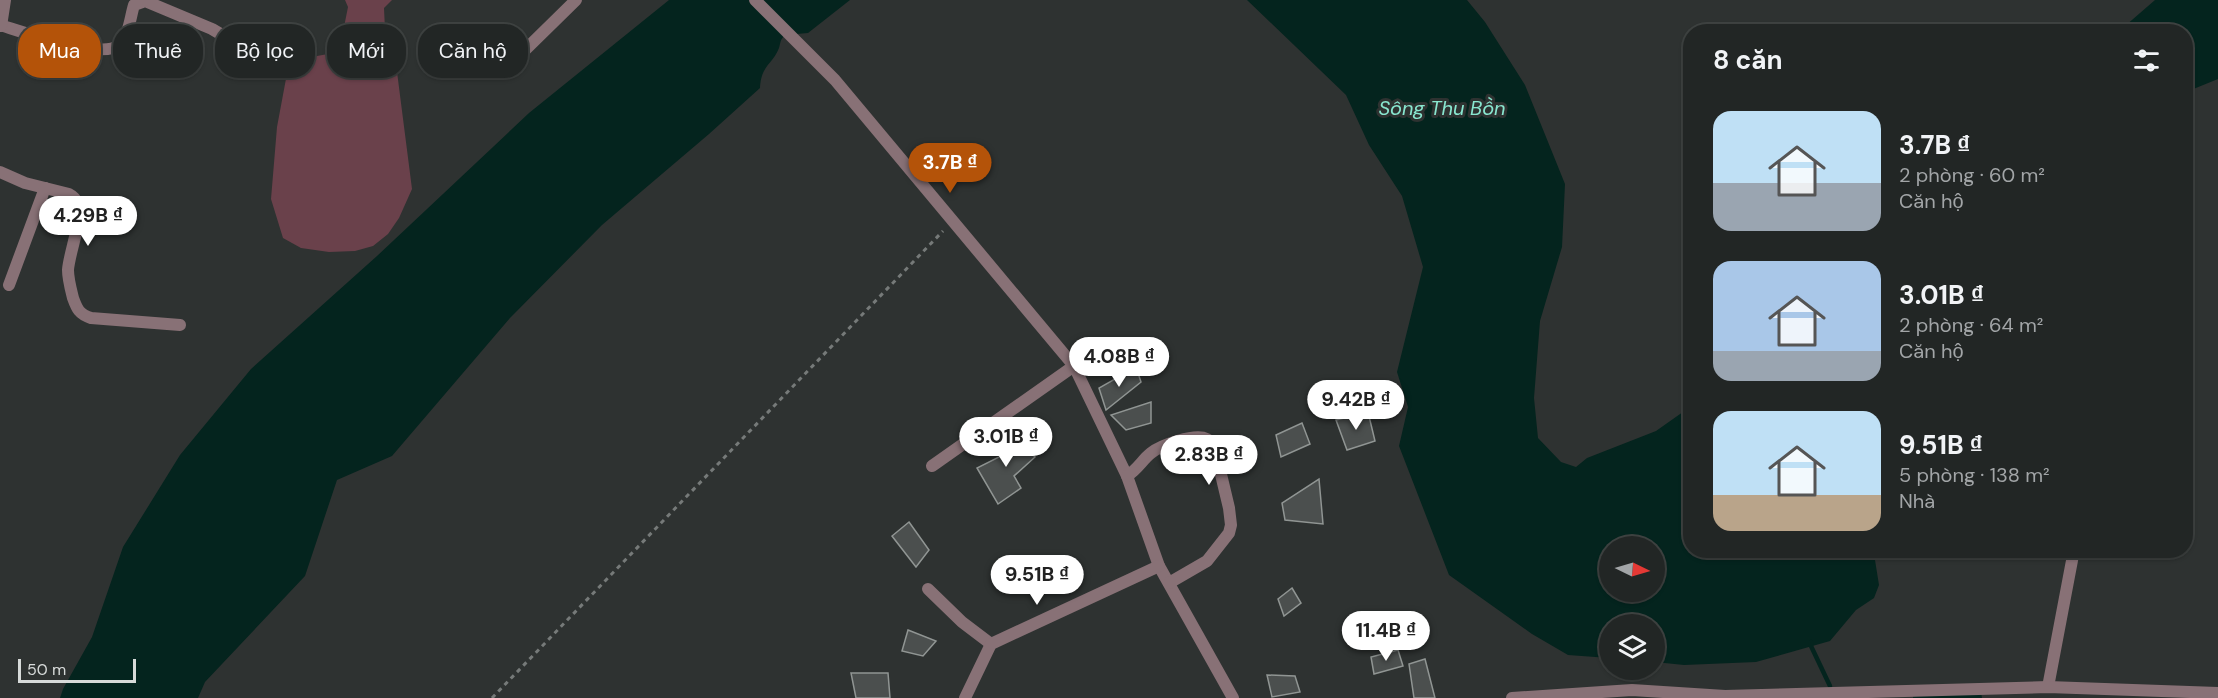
<!DOCTYPE html>
<html lang="vi">
<meta charset="utf-8">
<style>
body{margin:0;font-family:"DM Sans",sans-serif;background:#2a2e2d;color:#f1f3f6;height:100vh;display:flex;flex-direction:column;font-size:22px;white-space:nowrap}
*{box-sizing:border-box;margin:0}
p{font-size:20px;color:#a2a5a7}
.icon{flex:none;width:33px;height:33px;fill:none;stroke:currentColor;stroke-width:2;stroke-linecap:round;stroke-linejoin:round}
.map{position:relative;flex:1;overflow:hidden}
.details{position:absolute;left:1683px;top:24px;width:510px;height:534px;display:flex;flex-direction:column;background:#222625;border-radius:24px;box-shadow:0 2px 4px #0004,0 0 0 2px #3f4342}
.details>*{flex:none}
.guide{position:absolute;left:18px;top:24px;width:570px;height:54px;display:flex;gap:12px}
.needle{width:39px;rotate:95deg}
.controls{position:absolute;left:1599px;top:536px;display:grid;gap:12px}
.controls a{display:grid;place-items:center;width:66px;height:66px;border-radius:50%;background:#222625;box-shadow:0 2px 4px #0004,0 0 0 2px #3f4342;font-size:30px}
.scale{position:absolute;left:18px;bottom:15px;width:118px;box-sizing:border-box;padding-left:6px;border:3px solid #d7dad9;border-top:0;font-size:16px;line-height:21px;white-space:nowrap;color:#d7dad9;-webkit-text-stroke:4px #2e3231;paint-order:stroke}
.price{position:absolute;translate:-50% -51px;padding:0 14px;border-radius:21px;background:#fff;color:#222;font-size:20px;line-height:39px;filter:drop-shadow(0 2px 3px #0008)}
.price::after{content:'';position:absolute;left:50%;top:36px;width:18px;height:14px;margin-left:-9px;background:inherit;clip-path:polygon(0 0,100% 0,50% 100%)}
.price.selected{background:#b45309;color:#fff}
ul{padding:0;list-style:none}
li{display:flex;align-items:center;gap:18px;height:150px;padding:0 30px}
li span{display:grid;place-items:center;flex:none;width:168px;height:120px;border-radius:18px;color:#555}
li>.icon{margin-inline-start:auto}
span .icon{width:72px;height:72px;fill:#fffc;stroke-width:1}
li b{font-size:26px}
h2{display:flex;justify-content:space-between;align-items:center;height:72px;padding:0 30px;font-size:26px}
.tag{padding:0 21px;border-radius:24px;background:#222625;box-shadow:0 2px 4px #0004,0 0 0 2px #3f4342;font-size:21px;line-height:54px}
.tag.selected{background:#b45309;color:#fff}
.map>svg:first-child{display:block}
</style>
<div class="map">
<svg width="2218" height="698" viewBox="0 0 2218 698">
<rect width="100%" height="100%" fill="#2e3231"/>
<path fill="#6a414b" d="M345 0H392L384 8 385 30 396 64 412 189 399 218 388 234 373 246 355 251 329 252 301 248 283 238 271 199 277 127 288 68 306 58 328 54 341 42 348 7Z"/>
<g fill="#04241e" fill-rule="evenodd">
<path d="M669 0H850L808 33 785 35C780 40 781 41 779 48 773 64 761 65 760 88L709 134 602 225 510 318 392 456 337 480 305 576 205 682 198 698H60L63 689 92 637 123 547 180 455 251 369 377 256 529 113Z"/>
<path d="M1247 0H1467L1485 22 1525 85 1565 184 1562 247 1540 321 1534 398 1538 438 1561 462 1576 467 1587 458 1656 431 1690 407V550L1879 551 1875 560 1879 585 1874 598 1856 610 1830 641 1756 662 1684 665 1655 662 1654 624H1610L1609 658 1568 655 1532 634 1449 575 1399 446 1408 407 1397 372 1423 267 1402 196 1369 145 1346 95ZM1610 546H1654V591H1610Z"/>
<path d="M2155 0H2218V79L2186 92V32L2115 31 2125 26Z"/>
</g>
<g fill="none" stroke-linecap="round" stroke-linejoin="round">
<path stroke="#04241e" stroke-width="4.5" d="M1811 642V646L1830 686"/>
<path stroke="#04241e" stroke-width="16" d="M1921 698H1974"/>
</g>
<g fill="#4b4f4e" stroke="#909593" stroke-width="1.5">
<path d="M1136 367 1141 382 1106 410 1099 388Z"/>
<path d="M1151 402V423L1126 430 1111 415Z"/>
<path d="M1368 412 1375 441 1347 450 1336 420Z"/>
<path d="M1302 423 1310 444 1281 457 1276 435Z"/>
<path d="M1010 428 1035 457 1014 476 1021 488 998 504 977 468 1009 452 999 440Z"/>
<path d="M1319 479 1323 524 1285 520 1282 503Z"/>
<path d="M909 522 929 550 916 567 892 536Z"/>
<path d="M1292 588 1301 603 1284 616 1278 599Z"/>
<path d="M908 630 936 641 923 656 902 651Z"/>
<path d="M1398 650 1403 666 1374 674 1371 657Z"/>
<path d="M1425 659 1435 698H1414L1409 664Z"/>
<path d="M851 673H888L890 698H856Z"/>
<path d="M1267 675 1295 676 1300 692 1272 697Z"/>
</g>
<g fill="none" stroke-linecap="round" stroke-linejoin="round">
<path stroke="#767a79" stroke-width="3" stroke-dasharray="4.5 4.5" stroke-linecap="butt" d="M492 698 943 231"/>
<g stroke="#887176" stroke-width="12">
<path d="M755 0 835 80 1074 366 1127 476 1159 566 1233 698"/>
<path d="M0 25C23 32 102 60 119 45 129 36 130 18 134 5L145 1 212 29 266 61"/>
<path d="M1 26 5 0"/>
<path d="M522 53 576 0"/>
<path d="M0 172 25 183 69 194C73 196 76 199 78 204 83 219 69 253 68 270 68 279 71 290 73 298 77 309 79 314 91 318L180 325"/>
<path d="M9 285 45 188"/>
<path d="M932 466 1074 366"/>
<path d="M1127 476C1139 468 1142 460 1151 453 1161 445 1195 433 1207 439 1209 440 1213 444 1214 445L1229 508 1231 525 1229 533 1207 561 1169 583"/>
<path d="M928 589 962 622 991 644"/>
<path d="M2048 687 2074 550"/>
<path d="M965 698 991 644 1159 566"/>
<path d="M1512 698 1632 690 1725 696 2048 687 2218 693"/>
</g>
</g>
<g text-anchor="middle" stroke-width="6" stroke-linejoin="round" paint-order="stroke">
<g font-size="20" font-style="italic" fill="#89e7d0" stroke="#2e3231">
<text x="1442" y="115">Sông Thu Bồn</text>
</g>
</g>
</svg>
<div class="controls">
<a><svg class="needle" viewBox="-14 -14 28 28"><path d="M0-13l5 13h-10z" fill="#e53935"/><path d="M0 13l5-13h-10z" fill="#a2a5a7"/></svg></a>
<a><svg class="icon" aria-label="layers" viewBox="0 0 24 24"><path d="M12 4l9 5-9 5-9-5zM3 14l9 5 9-5"/></svg></a>
</div>
<div class="scale">50 m</div>
<b class="price selected" style="left:950px;top:194px">3.7B ₫</b>
<b class="price" style="left:88px;top:247px">4.29B ₫</b>
<b class="price" style="left:1119px;top:388px">4.08B ₫</b>
<b class="price" style="left:1356px;top:431px">9.42B ₫</b>
<b class="price" style="left:1006px;top:468px">3.01B ₫</b>
<b class="price" style="left:1209px;top:486px">2.83B ₫</b>
<b class="price" style="left:1037px;top:606px">9.51B ₫</b>
<b class="price" style="left:1386px;top:662px">11.4B ₫</b>
<div class="guide">
<a class="tag selected">Mua</a>
<a class="tag">Thuê</a>
<a class="tag">Bộ lọc</a>
<a class="tag">Mới</a>
<a class="tag">Căn hộ</a>
</div>
<section class="details">
<h2>8 căn<svg class="icon" aria-label="filters" viewBox="0 0 24 24"><path d="M4 7h16M4 17h16"/><circle cx="9" cy="7" r="2"/><circle cx="15" cy="17" r="2"/></svg></h2>
<ul>
<li><span style="background:linear-gradient(#bfe0f5 60%,#9aa5b1 0)"><svg class="icon" aria-label="home" viewBox="0 0 24 24"><path d="M3 11l9-7 9 7M6 9v11h12V9"/></svg></span><div><b>3.7B ₫</b><p>2 phòng · 60 m²</p><p>Căn hộ</p></div></li>
<li><span style="background:linear-gradient(#a9c7e8 75%,#9aa5b1 0)"><svg class="icon" aria-label="home" viewBox="0 0 24 24"><path d="M3 11l9-7 9 7M6 9v11h12V9"/></svg></span><div><b>3.01B ₫</b><p>2 phòng · 64 m²</p><p>Căn hộ</p></div></li>
<li><span style="background:linear-gradient(#bfe0f5 70%,#b9a48a 0)"><svg class="icon" aria-label="home" viewBox="0 0 24 24"><path d="M3 11l9-7 9 7M6 9v11h12V9"/></svg></span><div><b>9.51B ₫</b><p>5 phòng · 138 m²</p><p>Nhà</p></div></li>
</ul>
</section>
</div>
